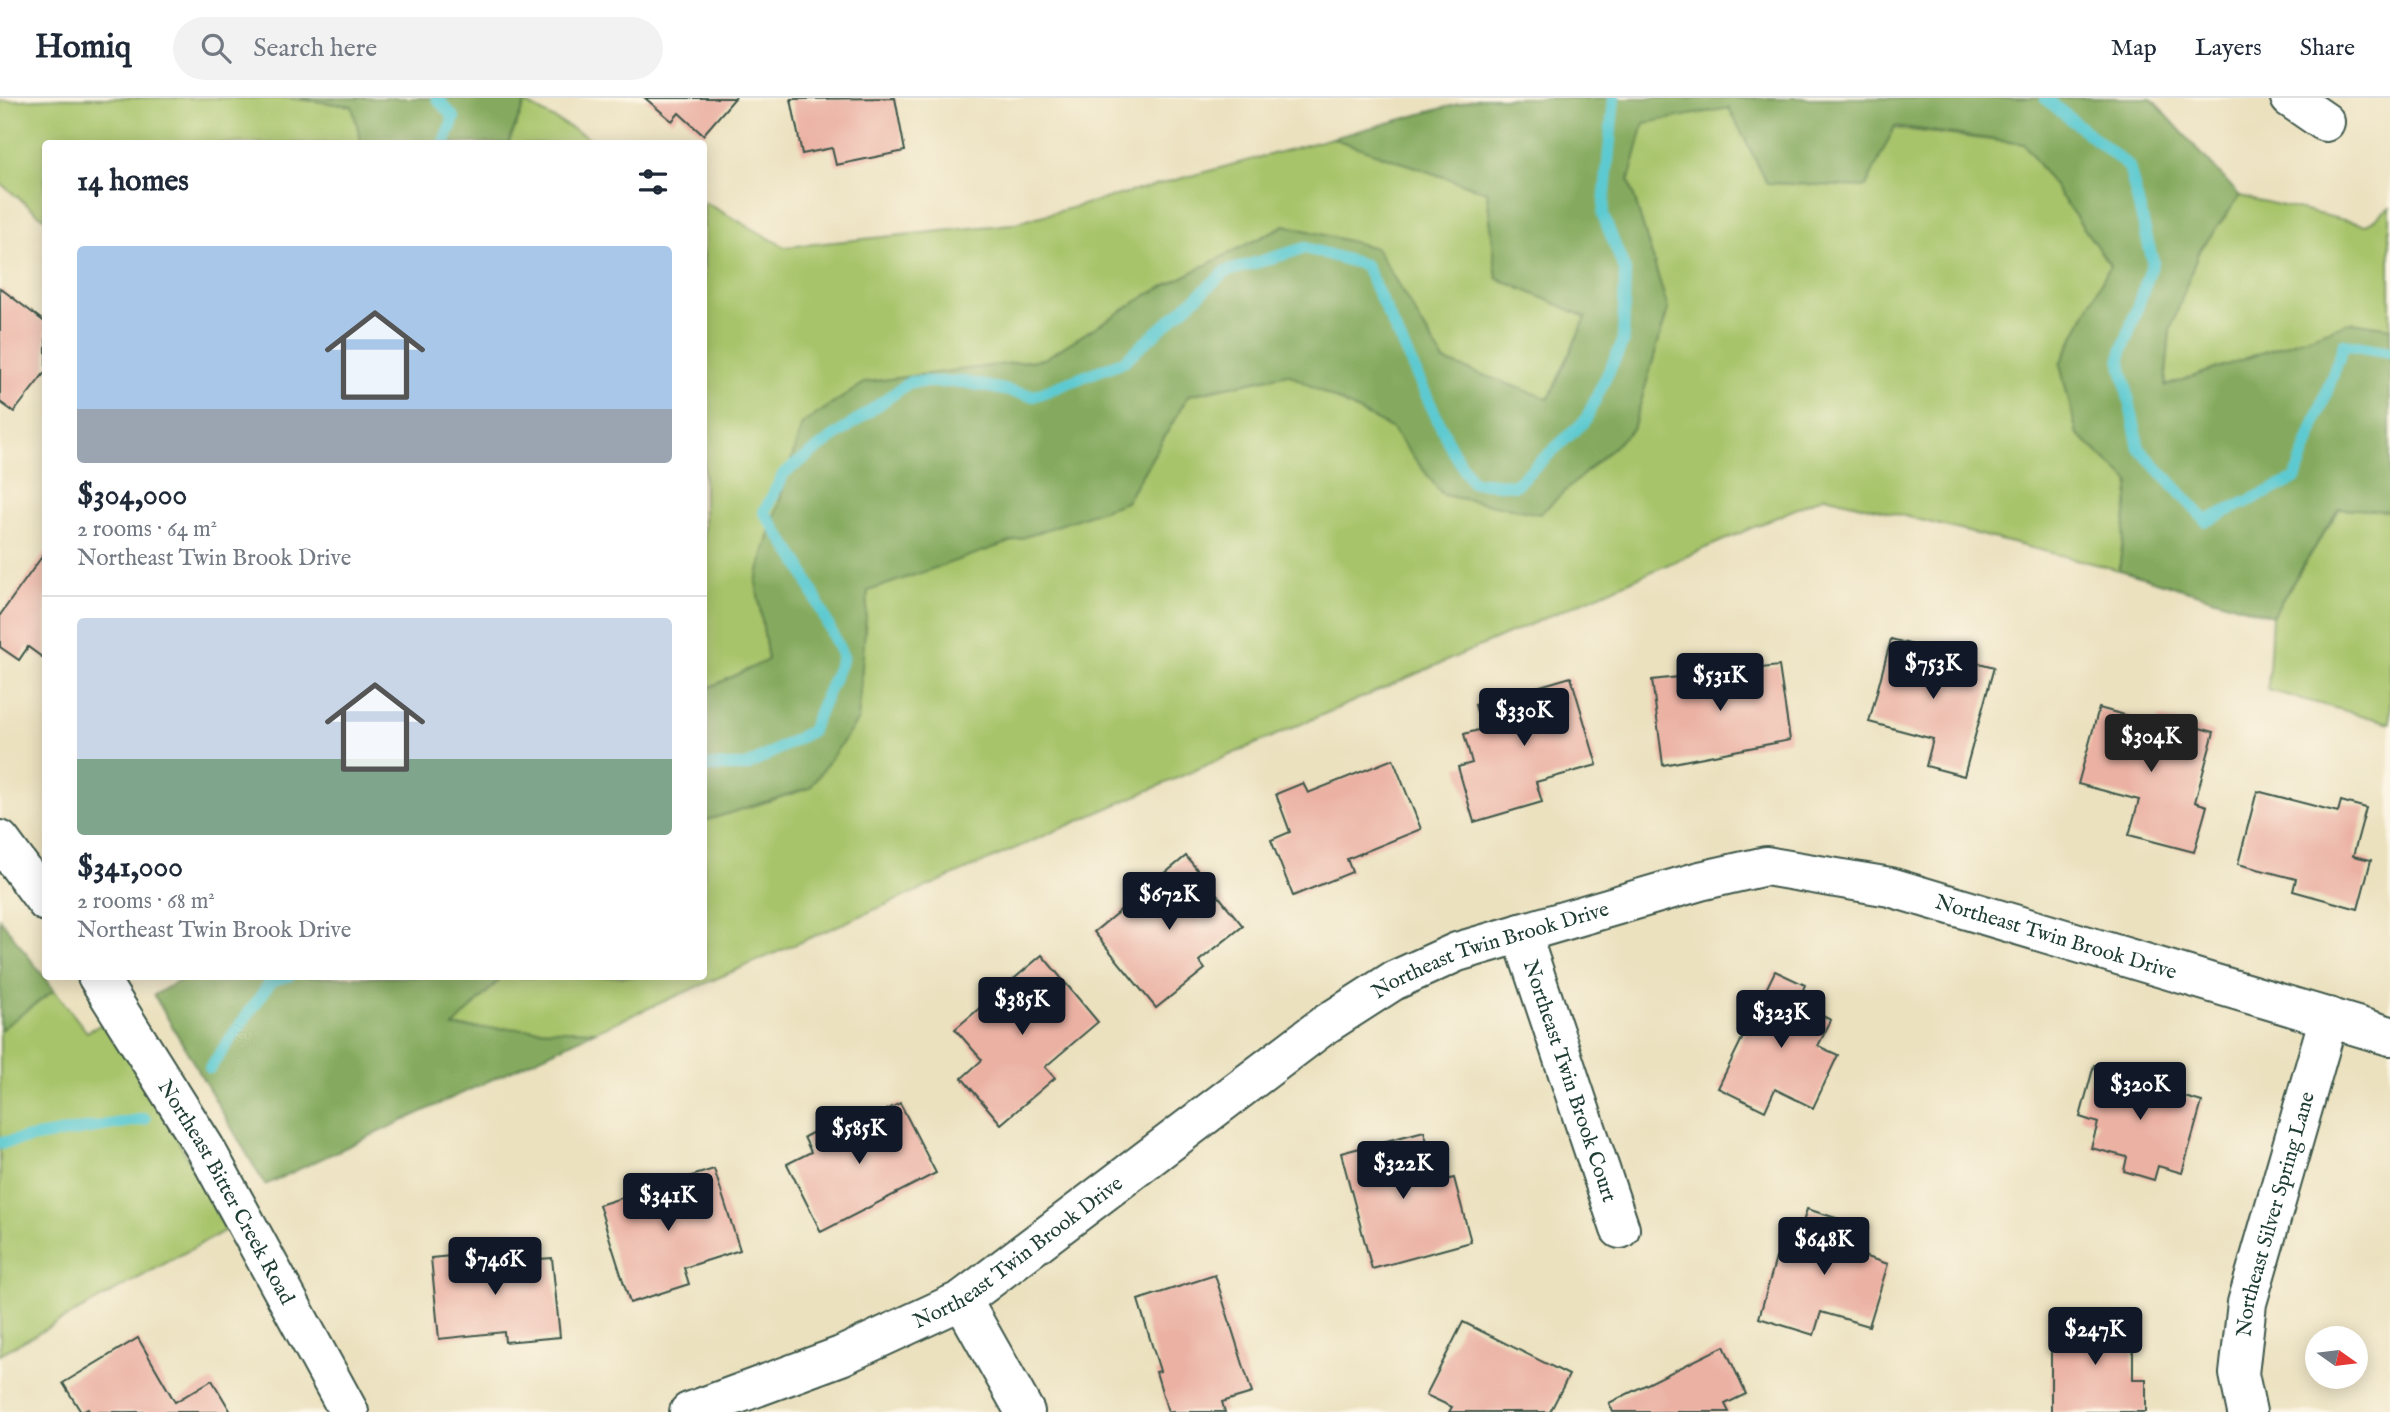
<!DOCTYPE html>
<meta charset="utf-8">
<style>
body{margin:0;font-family:"IM FELL English",serif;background:#f2f2f3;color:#1f2937;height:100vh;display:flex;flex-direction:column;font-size:26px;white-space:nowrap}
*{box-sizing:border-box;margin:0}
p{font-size:23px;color:#747a83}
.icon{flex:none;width:38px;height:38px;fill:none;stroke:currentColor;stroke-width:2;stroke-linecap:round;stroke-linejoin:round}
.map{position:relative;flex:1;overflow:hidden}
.details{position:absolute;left:42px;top:42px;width:665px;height:840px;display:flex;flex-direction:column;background:#fff;border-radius:7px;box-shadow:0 4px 18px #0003}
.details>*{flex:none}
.needle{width:46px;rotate:104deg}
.buttons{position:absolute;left:2305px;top:1228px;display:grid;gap:14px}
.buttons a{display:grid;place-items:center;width:63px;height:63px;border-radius:50%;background:#fff;box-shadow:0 4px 18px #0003;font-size:35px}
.price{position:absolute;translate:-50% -60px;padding:0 16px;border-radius:7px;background:#111827;color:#fff;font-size:23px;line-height:46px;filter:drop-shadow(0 2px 4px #0008)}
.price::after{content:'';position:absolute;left:50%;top:42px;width:21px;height:16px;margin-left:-10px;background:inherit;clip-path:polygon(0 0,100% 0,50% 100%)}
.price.selected{background:#222;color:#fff}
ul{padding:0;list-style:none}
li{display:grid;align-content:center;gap:14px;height:371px;padding:0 35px}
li+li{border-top:2px solid #e0e1e3}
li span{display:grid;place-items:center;height:217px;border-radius:7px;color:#555}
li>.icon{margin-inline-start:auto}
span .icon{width:126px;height:126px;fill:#fffc;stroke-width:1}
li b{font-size:30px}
h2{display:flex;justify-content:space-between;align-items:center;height:84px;padding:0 35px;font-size:30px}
header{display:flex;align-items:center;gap:42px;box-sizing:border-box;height:98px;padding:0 35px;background:#fff;border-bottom:2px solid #e0e1e3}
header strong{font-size:33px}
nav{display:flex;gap:38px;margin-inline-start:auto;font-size:24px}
.search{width:490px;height:63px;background:#f2f2f3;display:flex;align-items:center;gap:18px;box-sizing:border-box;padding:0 24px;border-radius:38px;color:#747a83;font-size:26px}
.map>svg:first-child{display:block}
</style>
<header>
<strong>Homiq</strong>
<div class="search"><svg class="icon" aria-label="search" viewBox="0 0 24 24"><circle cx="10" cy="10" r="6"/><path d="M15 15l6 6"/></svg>Search here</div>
<nav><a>Map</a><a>Layers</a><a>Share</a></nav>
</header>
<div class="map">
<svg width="2390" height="1314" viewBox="0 0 2390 1314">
<rect width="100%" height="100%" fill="#fcf5e5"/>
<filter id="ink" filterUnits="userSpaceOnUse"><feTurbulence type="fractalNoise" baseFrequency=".0143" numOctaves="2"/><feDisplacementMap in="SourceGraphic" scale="14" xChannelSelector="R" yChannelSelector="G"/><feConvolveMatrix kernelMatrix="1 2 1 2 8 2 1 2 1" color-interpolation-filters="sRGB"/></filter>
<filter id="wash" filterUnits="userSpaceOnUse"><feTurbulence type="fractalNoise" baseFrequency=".00686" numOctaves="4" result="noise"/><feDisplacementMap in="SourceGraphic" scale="28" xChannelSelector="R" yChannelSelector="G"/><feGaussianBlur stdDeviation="1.57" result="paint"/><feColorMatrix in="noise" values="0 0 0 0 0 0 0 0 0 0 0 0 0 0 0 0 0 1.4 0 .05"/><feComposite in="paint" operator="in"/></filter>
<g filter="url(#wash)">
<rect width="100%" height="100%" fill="#ebe1bf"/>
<g fill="#a7c46b" stroke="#638050" stroke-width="2">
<path d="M61 0H291L352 8 362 45 46 46 45 121 0 85V3Z"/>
<path d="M525 5 599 45 508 46Z"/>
<path d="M1729 10 2024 46 2110 167 2060 266 2077 336 2130 383 2119 472 1825 398 596 933 452 929 502 879 704 878V723L810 690 858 622 867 493 1126 404 1189 297 1288 276 1391 330 1443 397 1633 331 1668 211 1629 82 1643 25Z"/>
<path d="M1332 40 1487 94 1497 180 1586 219 1549 301 1444 263 1376 150 1285 127 1149 196 1044 261 866 285 756 483 768 563 704 592V104L785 149 1011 126Z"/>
<path d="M2240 98 2366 127 2390 109V230L2352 224 2165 289 2170 233 2198 155Z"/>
<path d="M2340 410 2390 413V625L2268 592 2272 518Z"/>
<path d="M54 892 87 934 113 920 226 1132 0 1256V932Z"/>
</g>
<g fill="#85aa5f" stroke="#52744a" stroke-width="2">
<path d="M291 0H525V5L508 45 362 46 352 8Z"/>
<path d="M1480 0H2151L2240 98 2198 155 2170 233 2165 288 2352 224 2390 230V413L2339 410 2272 518 2119 472 2130 384 2077 336 2060 266 2110 167 2024 46 1895 28 1866 89 1767 85 1729 10 1644 25 1629 82 1668 211 1633 331 1540 416 1443 397 1391 330 1288 276 1189 297 1126 404 868 493 858 622 810 690 704 723V592L768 562 756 483 802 326 866 284 1044 261 1149 196 1285 127 1376 150 1444 263 1549 301 1586 219 1497 180 1487 94 1332 40Z"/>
<path d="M0 821 54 892 0 932Z"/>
<path d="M186 879H502L453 929 596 933 265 1087 154 897Z"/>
</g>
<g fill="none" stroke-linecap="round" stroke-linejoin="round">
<g stroke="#5dcad1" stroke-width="12">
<path d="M437 0 454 20 444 46"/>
<path d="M2045 0 2129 69 2153 164 2120 260 2139 350 2206 423 2295 381 2344 246 2390 254"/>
<path d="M704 668H747L811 633 843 559 800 467 764 414 784 375 910 284H964L1034 298 1124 263 1225 174 1305 150 1365 167 1452 352 1472 384 1515 387 1585 323 1623 244 1625 173 1603 117 1614 0"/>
<path d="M210 970 272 882 289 878"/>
<path d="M0 1045 145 1021"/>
</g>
</g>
<g id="blocks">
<g fill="#ebb2a4">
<path d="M645 0H735L703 37 679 15 672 23Z"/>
<path d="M895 0 905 53 836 67 832 50 802 56 791 1Z"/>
<path d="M0 190 46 225V273L14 314 0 304Z"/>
<path d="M46 453V562L28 549 19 562 0 549V517Z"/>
<path d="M1891 541 1994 569 1964 678 1926 668 1933 641 1869 624Z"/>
<path d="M1779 568 1790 642 1663 667 1652 582Z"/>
<path d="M1571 579 1597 667 1536 684 1542 704 1474 724 1458 669 1472 665 1464 636 1482 631 1475 607Z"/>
<path d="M2099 610 2157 626 2159 619 2214 634 2195 704 2207 708 2194 754 2129 737 2139 702 2078 686Z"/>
<path d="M1393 661 1421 731 1347 761 1352 774 1293 798 1271 742 1290 734 1276 696 1303 685 1308 695Z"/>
<path d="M2257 693 2338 714 2341 703 2366 710 2353 758 2371 762 2358 811 2293 793 2296 781 2238 766Z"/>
<path d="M1186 758 1243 828 1199 863 1205 871 1156 910 1094 834Z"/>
<path d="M1042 857 1098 924 1045 969 1055 980 1001 1026 962 980 982 962 955 931Z"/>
<path d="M1775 873 1805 887 1797 906 1831 922 1818 948 1838 957 1813 1010 1775 991 1765 1013 1718 990Z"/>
<path d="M2094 967 2147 982 2146 988 2202 1004 2182 1075 2158 1068 2154 1082 2124 1073 2127 1059 2091 1050 2098 1025 2080 1019Z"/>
<path d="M900 1005 936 1075 821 1134 787 1066 811 1054 804 1039 839 1021 846 1033Z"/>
<path d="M1424 1033 1438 1084 1454 1080 1471 1144 1372 1171 1341 1055Z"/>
<path d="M714 1071 740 1152 684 1170 689 1186 630 1205 599 1107Z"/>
<path d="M1807 1111 1868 1130 1860 1157 1888 1166 1869 1228 1821 1214 1814 1237 1759 1220 1776 1160 1791 1164Z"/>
<path d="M514 1152 515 1163 552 1160 560 1239 505 1244 504 1234 439 1241 431 1160Z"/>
<path d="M1215 1177 1252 1295 1222 1304 1225 1314H1168L1156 1274 1160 1273 1138 1202Z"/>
<path d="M2051 1221H2133V1281H2146V1314H2051Z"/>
<path d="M1463 1224 1569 1277 1550 1314H1449L1452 1309 1426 1297Z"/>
<path d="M138 1240 175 1304 212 1282 231 1314H90L88 1311 81 1314 63 1285Z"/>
<path d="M1724 1248 1746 1296 1725 1306 1729 1314H1613L1609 1305Z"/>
</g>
</g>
</g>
<g filter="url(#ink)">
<use href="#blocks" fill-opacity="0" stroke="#3e5649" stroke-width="2"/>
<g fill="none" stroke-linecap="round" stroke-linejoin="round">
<defs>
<g id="minor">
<path d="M2290 0 2325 24"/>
<path d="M0 742 46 804"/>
<path id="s1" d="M1521 835 1620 1131"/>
<path id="s2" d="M97 878 205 1050 349 1314"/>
<path d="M962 1202 1025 1314"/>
<path id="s3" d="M689 1314 841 1258 962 1202 1323 928 1393 883 1457 854 1700 783 1766 768 1890 789 2390 938"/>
<path id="s4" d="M2247 1314 2239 1276 2247 1205 2329 919"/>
</g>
</defs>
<use href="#minor" stroke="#3e5649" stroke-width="42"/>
<use href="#minor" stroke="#fff" stroke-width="38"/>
</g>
</g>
<g text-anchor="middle" stroke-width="6" stroke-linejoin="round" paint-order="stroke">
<g font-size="21" fill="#1f3d34" stroke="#fcf5e5">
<text dy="7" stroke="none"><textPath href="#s3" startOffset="1522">Northeast Twin Brook Drive</textPath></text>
<text dy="7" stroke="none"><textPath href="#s3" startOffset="934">Northeast Twin Brook Drive</textPath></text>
<text dy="7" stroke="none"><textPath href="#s1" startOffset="156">Northeast Twin Brook Court</textPath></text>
<text dy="7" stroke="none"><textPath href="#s2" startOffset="252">Northeast Bitter Creek Road</textPath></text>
<text dy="7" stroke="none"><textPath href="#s4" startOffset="203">Northeast Silver Spring Lane</textPath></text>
<text dy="7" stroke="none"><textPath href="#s3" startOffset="368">Northeast Twin Brook Drive</textPath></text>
</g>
</g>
</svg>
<div class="buttons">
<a><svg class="needle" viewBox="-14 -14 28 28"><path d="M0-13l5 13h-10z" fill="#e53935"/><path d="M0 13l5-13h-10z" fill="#747a83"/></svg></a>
</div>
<b class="price" style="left:1933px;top:603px">$753K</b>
<b class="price" style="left:1720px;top:615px">$531K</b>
<b class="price" style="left:1524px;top:650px">$330K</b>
<b class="price selected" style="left:2151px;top:676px">$304K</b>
<b class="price" style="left:1169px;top:834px">$672K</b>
<b class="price" style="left:1022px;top:939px">$385K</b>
<b class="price" style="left:1781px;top:952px">$323K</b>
<b class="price" style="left:2140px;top:1024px">$320K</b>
<b class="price" style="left:859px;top:1068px">$585K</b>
<b class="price" style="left:1403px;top:1103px">$322K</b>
<b class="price" style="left:668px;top:1135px">$341K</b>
<b class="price" style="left:1824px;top:1179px">$648K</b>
<b class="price" style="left:495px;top:1199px">$746K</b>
<b class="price" style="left:2095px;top:1269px">$247K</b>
<section class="details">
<h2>14 homes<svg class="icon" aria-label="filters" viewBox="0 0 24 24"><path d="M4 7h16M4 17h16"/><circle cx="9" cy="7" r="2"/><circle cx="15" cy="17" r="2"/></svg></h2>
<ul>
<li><span style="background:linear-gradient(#a9c7e8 75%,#9aa5b1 0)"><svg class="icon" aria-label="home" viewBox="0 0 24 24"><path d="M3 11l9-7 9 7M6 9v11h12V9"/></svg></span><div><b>$304,000</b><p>2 rooms · 64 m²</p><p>Northeast Twin Brook Drive</p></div></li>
<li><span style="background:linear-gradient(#c9d6e8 65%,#7fa58c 0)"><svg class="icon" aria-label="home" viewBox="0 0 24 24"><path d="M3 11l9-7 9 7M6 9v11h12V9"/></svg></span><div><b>$341,000</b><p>2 rooms · 68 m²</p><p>Northeast Twin Brook Drive</p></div></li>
</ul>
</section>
</div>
